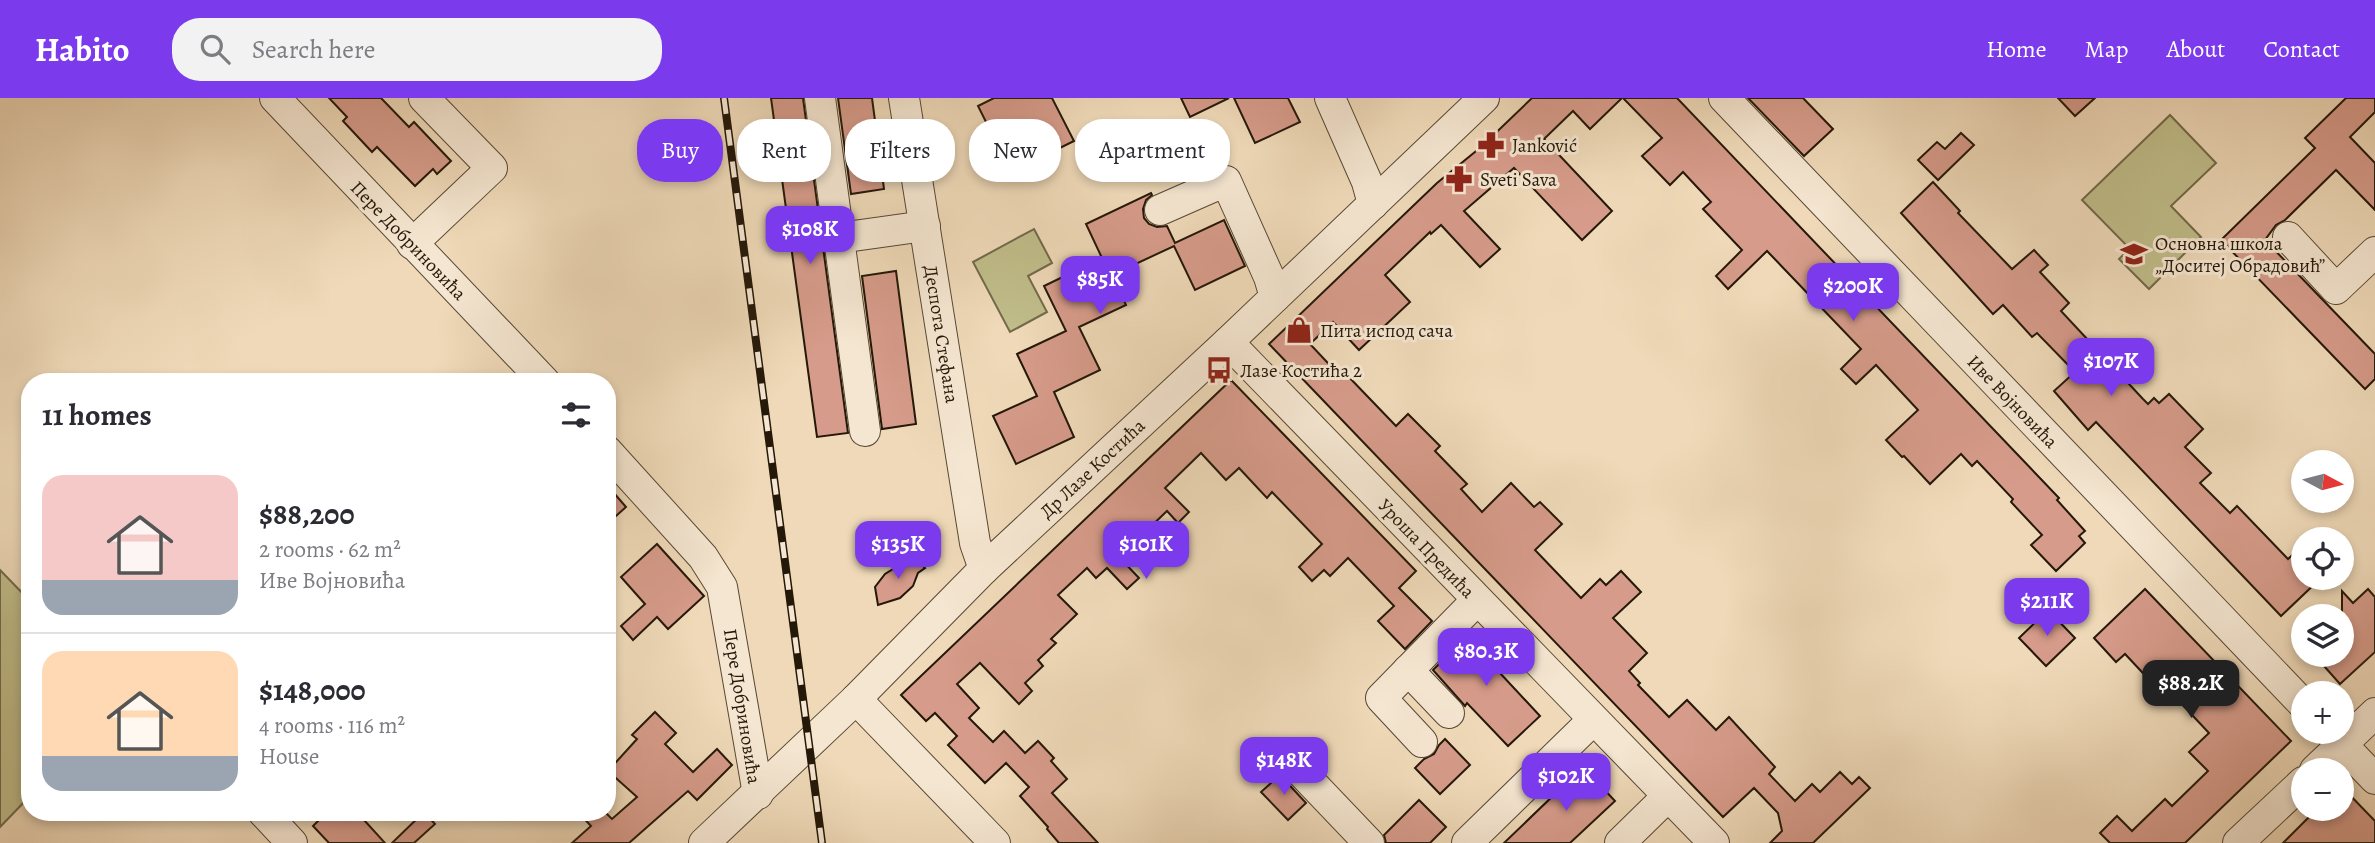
<!DOCTYPE html>
<meta charset="utf-8">
<style>
body{margin:0;font-family:Alegreya,serif;background:#f2f2f3;color:#2b2b33;height:100vh;display:flex;flex-direction:column;font-size:26px;white-space:nowrap}
*{box-sizing:border-box;margin:0}
p{font-size:23px;color:#7c7c81}
.icon{flex:none;width:38px;height:38px;fill:none;stroke:currentColor;stroke-width:2;stroke-linecap:round;stroke-linejoin:round}
.map{position:relative;flex:1;overflow:hidden}
.drawer{position:absolute;left:21px;top:275px;width:595px;height:448px;display:flex;flex-direction:column;background:#fff;border-radius:28px;box-shadow:0 4px 10px #0003}
.drawer>*{flex:none}
.guide{position:absolute;left:637px;top:21px;width:665px;height:63px;display:flex;gap:14px}
.needle{width:46px;rotate:97deg}
.tools{position:absolute;left:2291px;top:352px;display:grid;gap:14px}
.tools a{display:grid;place-items:center;width:63px;height:63px;border-radius:50%;background:#fff;box-shadow:0 4px 10px #0003;font-size:35px}
.price{position:absolute;translate:-50% -60px;padding:0 16px;border-radius:14px;background:#7c3aed;color:#fff;font-size:23px;line-height:46px;filter:drop-shadow(0 2px 4px #0008)}
.price::after{content:'';position:absolute;left:50%;top:42px;width:21px;height:16px;margin-left:-10px;background:inherit;clip-path:polygon(0 0,100% 0,50% 100%)}
.price.selected{background:#222;color:#fff}
ul{padding:0;list-style:none}
li{display:flex;align-items:center;gap:21px;height:175px;padding:0 21px}
li+li{border-top:2px solid #e1e1e2}
li span{display:grid;place-items:center;flex:none;width:196px;height:140px;border-radius:21px;color:#555}
li>.icon{margin-inline-start:auto}
span .icon{width:84px;height:84px;fill:#fffc;stroke-width:1}
li b{font-size:30px}
h2{display:flex;justify-content:space-between;align-items:center;height:84px;padding:0 21px;font-size:30px}
.chip{padding:0 24px;border-radius:28px;background:#fff;box-shadow:0 4px 10px #0003;font-size:24px;line-height:63px}
.chip.selected{background:#7c3aed;color:#fff}
header{display:flex;align-items:center;gap:42px;box-sizing:border-box;height:98px;padding:0 35px;background:#7c3aed;color:#fff}
header strong{font-size:33px}
nav{display:flex;gap:38px;margin-inline-start:auto;font-size:24px}
.search{width:490px;height:63px;background:#f2f2f3;display:flex;align-items:center;gap:18px;box-sizing:border-box;padding:0 24px;border-radius:28px;color:#7c7c81;font-size:26px}
.map>svg:first-child{display:block}
</style>
<header>
<strong>Habito</strong>
<div class="search"><svg class="icon" aria-label="search" viewBox="0 0 24 24"><circle cx="10" cy="10" r="6"/><path d="M15 15l6 6"/></svg>Search here</div>
<nav><a>Home</a><a>Map</a><a>About</a><a>Contact</a></nav>
</header>
<div class="map">
<svg width="2375" height="745" viewBox="0 0 2375 745">
<rect width="100%" height="100%" fill="#efd9b8"/>
<filter id="stains"><feTurbulence type="fractalNoise" baseFrequency=".00286" numOctaves="4"/><feColorMatrix values="0 0 0 0 .2 0 0 0 0 .09 0 0 0 0 .02 0 0 0 .5 -.17"/></filter>
<radialGradient id="worn" r=".72"><stop offset=".6" stop-color="#630" stop-opacity="0"/><stop offset="1" stop-color="#630" stop-opacity=".3"/></radialGradient>
<g fill="#c0bd8a" stroke="#726a4a" stroke-width="2">
<path d="M2170 17 2216 65 2171 108 2201 139 2149 191 2119 161 2136 144 2129 150 2082 102Z"/>
<path d="M1034 131 1052 165 1028 178 1047 214 1010 234 973 164Z"/>
<path d="M0 472 30 503V698L0 729Z"/>
</g>
<g fill="#d69b8a" stroke="#241809" stroke-width="2">
<path d="M329 0H381L409 29 414 24 451 63 437 76 433 71 415 88 377 49 372 54 343 23 347 19Z"/>
<path d="M771 0H803L848 335 817 339Z"/>
<path d="M838 0H872L884 91 851 96Z"/>
<path d="M994 0H1052L1074 43 1011 74 978 8Z"/>
<path d="M1181 0H1229L1190 19Z"/>
<path d="M1234 0H1288L1300 24 1255 45Z"/>
<path d="M1532 0H1622L1590 31 1573 13 1544 41 1612 113 1582 142 1514 70 1464 113 1500 151 1480 169 1441 127 1431 136 1430 134 1385 177 1410 204 1359 252 1333 224 1310 246 1341 279 1345 275 1396 328 1408 316 1440 348 1435 353 1467 386 1461 391 1482 414 1511 385 1534 409 1540 404 1562 426 1535 452 1581 500 1600 481 1606 487 1621 473 1641 494 1613 520 1647 555 1629 573 1640 585 1638 587 1669 619 1687 602 1716 632 1729 619 1775 669 1769 676 1795 703 1812 686 1820 694 1840 674 1852 686 1859 679 1870 690 1813 745H1770L1782 733 1778 715 1754 690 1723 719 1269 246 1437 85 1481 49Z"/>
<path d="M1623 0H1677L2059 400 2057 402 2085 433 2079 438 2085 445 2056 473 2031 447 2042 437 2011 404 2013 401 1977 363 1972 368 1961 356 1930 386 1904 358 1902 359 1886 342 1918 312 1876 267 1856 286 1841 271 1861 251 1767 153 1728 191 1716 178 1742 152 1703 111 1711 104 1683 74 1670 87 1642 58 1662 40Z"/>
<path d="M1748 0H1803L1833 31 1804 58Z"/>
<path d="M2058 0H2095L2075 18Z"/>
<path d="M2346 0H2375V14L2350 39 2375 65V112L2336 72 2285 122 2276 127 2265 142 2375 256V281L2365 291 2221 142 2315 50 2305 40Z"/>
<path d="M1961 35 1974 47 1938 82 1918 62 1937 44 1945 51Z"/>
<path d="M1933 84 1960 113 1958 115 2012 171 2034 152 2048 167 2040 174 2069 205 2061 213 2143 301 2148 306 2154 300 2159 305 2169 296 2203 331 2185 349 2211 375 2200 385 2230 415 2237 408 2288 461 2303 447V480H2321L2281 518 2096 324 2088 332 2054 293 2075 274 2037 235 2032 239 2003 207 1993 216 1901 115Z"/>
<path d="M1151 95 1152 97 1146 102 1143 111 1144 120 1149 126 1157 129 1167 128 1175 145 1224 122 1245 168 1195 192 1174 148 1112 177 1126 207 1079 229 1100 272 1054 294 1074 339 1016 366 993 318 1037 298 1017 256 1066 233 1044 188 1102 160 1086 126Z"/>
<path d="M896 173 916 326 882 331 862 178Z"/>
<path d="M1231 282 1416 473 1399 490 1432 523 1405 551 1378 523 1394 508 1348 460 1330 478 1324 472 1312 483 1299 469 1322 446 1272 394 1267 400 1239 370 1226 382 1201 355 1165 390 1189 414 1178 425 1167 413 1119 459 1139 480 1127 491 1107 470 1096 480 1087 470 1058 497 1077 516 1051 541 1056 545 1038 562 1043 568 1025 585 1032 593 1019 606 980 565 957 586 979 610 969 620 993 644 1004 633 1025 655 1038 643 1054 660 1051 663 1067 681 1052 695 1098 745H1059L1047 731 1048 729 1020 698 1029 689 1006 665 985 685 948 647 957 638 935 615 926 623 901 597Z"/>
<path d="M607 387 626 409 607 426Z"/>
<path d="M657 446 704 498 668 531 657 519 633 542 621 528 645 506 621 479Z"/>
<path d="M912 456 925 470 918 475 913 488 900 500 878 507 875 489 885 476 906 463Z"/>
<path d="M2145 491 2291 643 2185 745H2110L2100 735 2117 718 2132 733 2165 701 2172 708 2208 673 2189 654 2209 635 2177 601 2172 606 2125 556 2116 564 2094 540Z"/>
<path d="M2368 491 2375 499V554L2340 586 2324 568 2337 556H2342V493L2353 505Z"/>
<path d="M2048 512 2075 540 2046 568 2019 540Z"/>
<path d="M1472 533 1506 567 1499 574 1540 618 1508 648 1467 605 1465 608 1433 572Z"/>
<path d="M655 614 676 635 665 646 693 674 717 651 732 667 697 702 688 693 629 745H572L591 728 578 714H605L612 721 637 699 608 673 637 641 632 637Z"/>
<path d="M1445 641 1470 667 1440 696 1415 670 1424 661 1434 656 1439 647Z"/>
<path d="M1583 669 1615 703 1570 745H1504Z"/>
<path d="M1280 677 1306 705 1288 722 1261 694Z"/>
<path d="M2342 689 2375 723V745H2283L2318 710H2342Z"/>
<path d="M1419 702 1446 729 1430 745H1386L1384 737Z"/>
<path d="M327 714H372L364 722 385 745H329L313 728Z"/>
<path d="M424 714 435 726 414 745H392Z"/>
</g>
<g fill="none" stroke-linecap="round" stroke-linejoin="round">
<defs>
<g id="minor">
<path d="M275 0 545 284"/>
<path d="M820 0 865 333"/>
<path d="M904 0 975 445 984 471"/>
<path d="M1330 0 1367 84 1373 106"/>
<path d="M1724 0 2303 606"/>
<path d="M1160 112 1226 83 1269 179 1275 199"/>
<path d="M2288 139 2336 191 2375 154"/>
<path d="M839 140 925 128"/>
<path d="M412 146 492 70 424 0"/>
<path d="M1228 244 1714 745"/>
<path d="M607 353 703 459 722 489 758 696"/>
<path d="M1408 572 1449 615"/>
<path d="M856 601 995 745"/>
<path d="M2330 634 2375 681"/>
<path d="M1422 644 1381 600 1477 502"/>
<path d="M1284 656 1369 745"/>
<path d="M2315 672 2375 615"/>
<path d="M263 714 292 745"/>
<path d="M704 745 856 601 984 471 1228 244 1484 0"/>
<path d="M1467 745 1593 622"/>
<path d="M1620 745 1667 699"/>
<path d="M2238 745 2303 684"/>
</g>
</defs>
<use href="#minor" stroke="#574835" stroke-width="32"/>
<use href="#minor" stroke="#f5e6d1" stroke-width="30"/>
<defs>
<path id="rail" d="M724 0 822 745"/>
</defs>
<use href="#rail" stroke="#241809" stroke-width="8"/>
<use href="#rail" stroke="#f5e6d1" stroke-width="5" stroke-dasharray="16" stroke-linecap="butt"/>
</g>
<defs>
<symbol id="pharmacy-bare" viewBox="-9 -9 18 18"><path d="M-2-6h4v4h4v4h-4v4h-4v-4h-4v-4h4Z" fill="#8f2418" stroke="#f5e6d1" stroke-width="2.5" paint-order="stroke"/></symbol>
<symbol id="school-bare" viewBox="-9 -9 18 18"><path d="M0-5L7-2L0 1L-7-2ZM-4 1L0 2.5L4 1V4Q0 6-4 4Z" fill="#8f2418" stroke="#f5e6d1" stroke-width="2.5" paint-order="stroke"/></symbol>
<symbol id="shop-bare" viewBox="-9 -9 18 18"><path d="M-5-2.5h2.3a2.7 3.5 0 0 1 5.4 0H5L5.5 6h-11ZM-1.5-2.5h3a1.5 2.3 0 0 0-3 0Z" fill="#8f2418" stroke="#f5e6d1" stroke-width="2.5" paint-order="stroke"/></symbol>
<symbol id="bus-bare" viewBox="-9 -9 18 18"><path d="M-5-6H5V4H4V6H2V4H-2V6H-4V4H-5ZM-3.5-4V0h7V-4ZM-3.5 1.2v1.5H-2V1.2ZM2 1.2v1.5H3.5V1.2Z" fill="#8f2418" stroke="#f5e6d1" stroke-width="2.5" paint-order="stroke"/></symbol>
</defs>
<g fill-rule="evenodd">
<use href="#pharmacy-bare" x="1472" y="28" width="38" height="38"/>
<use href="#pharmacy-bare" x="1440" y="62" width="38" height="38"/>
<use href="#school-bare" x="2115" y="137" width="38" height="38"/>
<use href="#shop-bare" x="1280" y="213" width="38" height="38"/>
<use href="#bus-bare" x="1200" y="253" width="38" height="38"/>
</g>
<g text-anchor="middle" stroke-width="6" stroke-linejoin="round" paint-order="stroke">
<g font-size="19" fill="#241809" stroke="#f5e6d1" text-anchor="start">
<text x="1512" y="54">Janković</text>
<text x="1480" y="88">Sveti Sava</text>
<text x="2155" y="152">Основна школа<tspan x="2155" dy="22">„Доситеј Обрадовић”</tspan></text>
<text x="1320" y="239">Пита испод сача</text>
<text x="1240" y="279">Лазе Костића 2</text>
</g>
<g font-size="19" fill="#241809" stroke="#f5e6d1">
<text transform="translate(409 142) rotate(46)" y="7">Пере Добриновића</text>
<text transform="translate(942 236) rotate(81)" y="7">Деспота Стефана</text>
<text transform="translate(2013 303) rotate(46)" y="7">Иве Војновића</text>
<text transform="translate(1092 370) rotate(-43)" y="7">Др Лазе Костића</text>
<text transform="translate(1427 450) rotate(46)" y="7">Уроша Предића</text>
<text transform="translate(743 608) rotate(81)" y="7">Пере Добриновића</text>
</g>
</g>
<rect width="100%" height="100%" filter="url(#stains)"/>
<rect width="100%" height="100%" fill="url(#worn)"/>
</svg>
<div class="tools">
<a><svg class="needle" viewBox="-14 -14 28 28"><path d="M0-13l5 13h-10z" fill="#e53935"/><path d="M0 13l5-13h-10z" fill="#7c7c81"/></svg></a>
<a><svg class="icon" aria-label="locate" viewBox="0 0 24 24"><circle cx="12" cy="12" r="6"/><path d="M12 2v4M12 18v4M2 12h4M18 12h4"/></svg></a>
<a><svg class="icon" aria-label="layers" viewBox="0 0 24 24"><path d="M12 4l9 5-9 5-9-5zM3 14l9 5 9-5"/></svg></a>
<a>+</a>
<a>−</a>
</div>
<b class="price" style="left:810px;top:168px">$108K</b>
<b class="price" style="left:1100px;top:218px">$85K</b>
<b class="price" style="left:1853px;top:225px">$200K</b>
<b class="price" style="left:2111px;top:300px">$107K</b>
<b class="price" style="left:898px;top:483px">$135K</b>
<b class="price" style="left:1146px;top:483px">$101K</b>
<b class="price" style="left:2047px;top:540px">$211K</b>
<b class="price" style="left:1486px;top:590px">$80.3K</b>
<b class="price selected" style="left:2191px;top:622px">$88.2K</b>
<b class="price" style="left:1284px;top:699px">$148K</b>
<b class="price" style="left:1566px;top:715px">$102K</b>
<div class="guide">
<a class="chip selected">Buy</a>
<a class="chip">Rent</a>
<a class="chip">Filters</a>
<a class="chip">New</a>
<a class="chip">Apartment</a>
</div>
<section class="drawer">
<h2>11 homes<svg class="icon" aria-label="filters" viewBox="0 0 24 24"><path d="M4 7h16M4 17h16"/><circle cx="9" cy="7" r="2"/><circle cx="15" cy="17" r="2"/></svg></h2>
<ul>
<li><span style="background:linear-gradient(#f6c9c9 75%,#9aa5b1 0)"><svg class="icon" aria-label="home" viewBox="0 0 24 24"><path d="M3 11l9-7 9 7M6 9v11h12V9"/></svg></span><div><b>$88,200</b><p>2 rooms · 62 m²</p><p>Иве Војновића</p></div></li>
<li><span style="background:linear-gradient(#ffd9b3 75%,#9aa5b1 0)"><svg class="icon" aria-label="home" viewBox="0 0 24 24"><path d="M3 11l9-7 9 7M6 9v11h12V9"/></svg></span><div><b>$148,000</b><p>4 rooms · 116 m²</p><p>House</p></div></li>
</ul>
</section>
</div>
